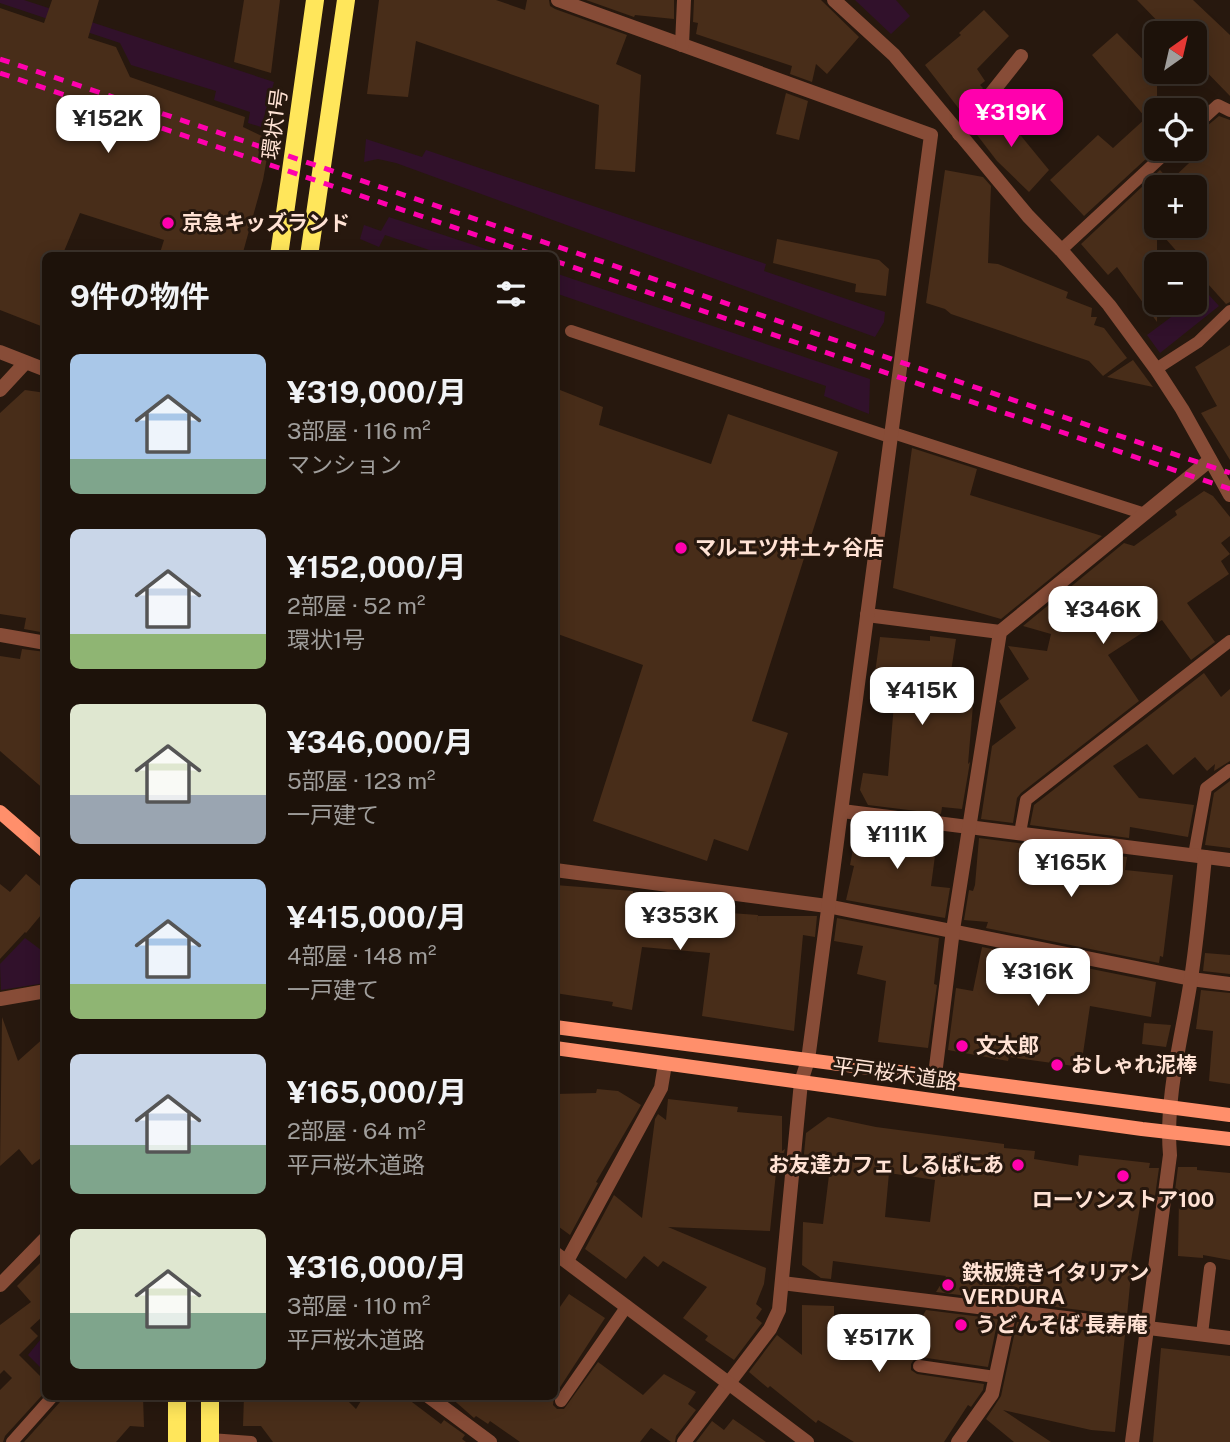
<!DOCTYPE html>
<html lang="ja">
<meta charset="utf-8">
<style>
body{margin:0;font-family:"Public Sans","Noto Sans JP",sans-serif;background:#251b13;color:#f1f3f6;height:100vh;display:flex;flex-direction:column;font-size:26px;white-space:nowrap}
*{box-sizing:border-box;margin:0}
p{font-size:23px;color:#a09e9c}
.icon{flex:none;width:38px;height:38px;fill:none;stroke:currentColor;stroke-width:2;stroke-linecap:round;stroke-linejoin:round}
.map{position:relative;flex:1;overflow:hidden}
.drawer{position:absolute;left:42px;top:252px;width:516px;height:1148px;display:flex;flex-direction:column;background:#1d120a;border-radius:10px;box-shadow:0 4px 18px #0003,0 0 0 2px #3b322b}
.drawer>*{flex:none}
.needle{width:46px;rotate:34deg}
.tools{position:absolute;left:1144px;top:21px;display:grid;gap:14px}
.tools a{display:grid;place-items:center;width:63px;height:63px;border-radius:10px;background:#1d120a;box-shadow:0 4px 18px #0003,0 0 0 2px #3b322b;font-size:35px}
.price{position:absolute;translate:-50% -60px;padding:0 16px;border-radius:14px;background:#fff;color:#222;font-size:23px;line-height:46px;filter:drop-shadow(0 2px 4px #0008)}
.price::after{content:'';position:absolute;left:50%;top:42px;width:21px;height:16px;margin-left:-10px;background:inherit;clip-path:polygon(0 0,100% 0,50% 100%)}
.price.on{background:#ff00ad;color:#fff}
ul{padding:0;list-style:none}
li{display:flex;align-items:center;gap:21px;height:175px;padding:0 28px}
li span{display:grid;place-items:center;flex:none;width:196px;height:140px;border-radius:10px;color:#555}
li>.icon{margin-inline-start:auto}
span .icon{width:84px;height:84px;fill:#fffc;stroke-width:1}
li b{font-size:30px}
h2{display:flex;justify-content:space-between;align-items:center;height:84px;padding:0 28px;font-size:30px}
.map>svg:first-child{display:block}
</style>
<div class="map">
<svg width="1230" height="1442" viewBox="0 0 1230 1442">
<rect width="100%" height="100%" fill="#27180e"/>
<g fill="#31112b">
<path d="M0 0H24L274 82 261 127 248 123 250 112 214 100 216 91 131 65 120 43 0 3Z"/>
<path d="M855 0H896L910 16 891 34Z"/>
<path d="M366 139 422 157 426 150 766 264 764 271 885 312 884 322 875 337 396 163 378 159 364 162Z"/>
<path d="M389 217 504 255H444L385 235 379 247 360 239 364 225 381 231Z"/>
<path d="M1199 255 1212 269 1199 284 1219 306 1160 353 1147 335 1190 303H1195V264H1190Z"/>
<path d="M555 273 870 379 869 414 824 396 826 386 555 293Z"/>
<path d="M25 938 45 953V983L1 990 0 964Z"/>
<path d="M45 1334V1372L28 1355Z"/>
</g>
<g fill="#482d19" fill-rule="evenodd">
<path d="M52 0H99L88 38 116 47 130 77 245 117 243 127 266 138 262 150 268 152 263 180 242 256H159L164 240 80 213 62 256H46V328L0 310V8L44 23Z"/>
<path d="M244 0H280L271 73 234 62Z"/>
<path d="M379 0H496L525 10 527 0H549L550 6 555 9 627 35 616 64 641 75 635 172 595 169 599 105 416 41 408 97 367 94Z"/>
<path d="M586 0H674V19L635 15 634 17Z"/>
<path d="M694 0H821L859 37 827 74 816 64 812 82 790 74 792 66 696 34 698 23 693 22Z"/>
<path d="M1137 0H1193L1230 35V96L1195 60V33H1169Z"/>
<path d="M984 10 1009 36 977 69 985 81 980 85 983 88 963 114 925 65 961 35 959 33Z"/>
<path d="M1117 33 1157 74V136L1143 152 1148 157 1084 216 1050 180 1098 135 1113 148 1146 118 1092 55Z"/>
<path d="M786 93 808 101 799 140 776 134Z"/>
<path d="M995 104 1049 170 1029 192 997 161 974 131Z"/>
<path d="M1219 116 1230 120V302L1226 304 1208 284 1206 286 1195 273V264H1188L1157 229V322L1117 267 1108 275 1081 244 1160 170 1170 181 1206 147 1195 136ZM1157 187H1195V226H1157Z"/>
<path d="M945 170 983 177 991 186 988 263 998 264 1068 292 1066 298 1092 308 1091 317H1097L1094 325 1104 328 1127 358 1103 376 1089 361 951 314 945 309 926 303Z"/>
<path d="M777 239 879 260 889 269 886 296 855 292 856 284 773 263Z"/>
<path d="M1230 345V460L1201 413 1217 406 1195 367Z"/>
<path d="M1133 360 1153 387 1107 377Z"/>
<path d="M555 388 603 407 599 425 711 464 728 414 838 452 752 721 788 733 748 851 714 839 707 861 593 821 643 665 555 633Z"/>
<path d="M25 390 46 393V633L24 629 26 618 0 614V413Z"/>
<path d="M912 448 977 469 970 495 1102 536 1001 619 893 588Z"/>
<path d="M1204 491 1213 496 1230 517V536L1221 543 1230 554 1221 561 1229 574 1187 603 1215 642 1191 660 1162 620 1108 655 1139 701 1021 793 1017 798 1013 823 981 819 992 746 1016 728 999 701 1029 679 1008 646 1047 651 1051 634 1023 626 1124 543 1134 546 1177 515 1175 511Z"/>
<path d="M930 636 956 639 950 678 957 679V690L974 693 968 764 970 762 962 809 942 807 941 814 868 805 860 790 863 773 888 776 894 704 871 702 880 637 930 641Z"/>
<path d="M22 649 46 652V791L0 751V656L20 659Z"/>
<path d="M1204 673 1221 697 1230 689V761L1214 771 1215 764 1207 771 1195 757 1173 775 1147 744 1113 766 1139 798 1194 805 1188 837 1130 827 1129 838 1030 825 1034 805Z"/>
<path d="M1230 781V848L1205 845 1214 793Z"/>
<path d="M879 825 938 833 931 886 950 888 945 918 846 900 854 866 850 865 857 827 881 830Z"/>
<path d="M979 838 1127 857 1125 870 1173 875 1163 957 1160 956 1159 963 986 928 988 922 964 920 969 890 973 891 975 885Z"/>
<path d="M26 874 46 891V909L26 933 25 932 0 959V884L10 892Z"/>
<path d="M555 885 633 891V898L703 904 702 911 758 915 757 924 758 916H817L815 937 803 935 794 1031 702 1016 710 953 642 947 632 1010 612 1006 613 1002 555 993Z"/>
<path d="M837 918 939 938 934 984 937 985 928 1048 878 1042 886 981 857 974 863 946 834 941Z"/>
<path d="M982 947 1156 982 1151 1017 1090 1006 1081 1067 1009 1057 1008 1061 948 1050 956 988 973 991Z"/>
<path d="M1205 953 1230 955V974L1203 971Z"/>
<path d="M1201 990 1230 993V1084L1209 1081 1213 1031 1196 1029Z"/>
<path d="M2 1017 18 1061 46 1036V1154L32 1165 19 1149 0 1166Z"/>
<path d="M1144 1023 1171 1025 1166 1047 1142 1044Z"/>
<path d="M597 1089 618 1091 641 1105 596 1182 598 1183 570 1235 555 1224V1094L596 1093Z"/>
<path d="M668 1099 738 1107 737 1112 782 1116V1151L785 1149 784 1153H778L770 1231 668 1227 766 1268 764 1284 756 1304 762 1309 756 1318 762 1323 734 1360 705 1340 708 1336 683 1318 707 1287 663 1261 658 1267 644 1256 626 1279 585 1249 614 1195 642 1218 655 1119 658 1114 666 1120Z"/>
<path d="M828 1117 876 1127 1004 1144V1148L1035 1151 1034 1159 1078 1166 1079 1155 1150 1163 1149 1168H1159L1155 1196 1142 1195 1129 1273 1131 1274 1127 1316 936 1292 946 1276 833 1261 831 1279 821 1278 802 1265 803 1222 823 1224 829 1175 803 1173V1164L806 1133ZM889 1173 935 1180 930 1222 885 1217Z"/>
<path d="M1178 1167H1197V1170L1230 1173V1260L1203 1255V1258L1178 1256 1179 1199 1174 1198Z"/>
<path d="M46 1257V1319L43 1316 30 1328 38 1336 19 1355 46 1382V1391L5 1436 3 1442H0V1390L12 1378 4 1370 0 1374V1325L31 1302 17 1286Z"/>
<path d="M569 1294 605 1318 555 1395V1314Z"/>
<path d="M802 1305 834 1306V1325L891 1332 893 1315 921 1319 926 1310 998 1319 988 1367 920 1357 915 1358 911 1364V1370L917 1374 984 1384 983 1390 971 1407 968 1405 944 1442H854L818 1420 816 1423 770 1386 768 1388 749 1372 777 1335 802 1355Z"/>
<path d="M1017 1322 1125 1335 1115 1432 1091 1430 1003 1410 1051 1442H1014L986 1419 1001 1396Z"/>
<path d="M1161 1348 1230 1356V1442H1153Z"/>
<path d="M598 1362 643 1395 664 1374 696 1392 688 1404 696 1410 676 1436 675 1442H671L651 1428 640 1442H520L490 1421 488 1424 476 1416 474 1418 449 1396H554L553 1405 557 1409H564Z"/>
<path d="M62 1396H143L144 1427 130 1426 116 1442H24L60 1402Z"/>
<path d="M244 1396H343L356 1409 364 1396H404L441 1424 444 1420 465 1435 462 1439 466 1442H273L261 1426H243Z"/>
<path d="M733 1419 766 1442H696L712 1421 724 1430Z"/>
</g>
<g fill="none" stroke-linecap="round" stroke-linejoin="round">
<g stroke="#874c37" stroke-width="12">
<path d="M1195 126 1218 105 1230 111"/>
<path d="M1061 250 1170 149"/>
<path d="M571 331 890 437"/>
<path d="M1156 369 1198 342 1230 311"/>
<path d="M890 432 1145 514"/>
<path d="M1020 833 1026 800 1230 641"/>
<path d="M1194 855 1206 788 1230 770"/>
<path d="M1202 1334 1210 1268"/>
<path d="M919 1366 995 1377"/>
<path d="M561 1401 627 1306"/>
<path d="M210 1439 251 1442"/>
<path d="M12 1442 53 1396"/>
</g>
<path stroke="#874c37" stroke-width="14" d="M0 999 46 991"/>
<g stroke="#874c37" stroke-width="14">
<path d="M834 0 894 55 1028 216 1061 250 1109 305 1156 369 1182 409 1230 495"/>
<path d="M959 134 1021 56"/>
<path d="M0 352 46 370"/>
<path d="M0 390 25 363"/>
<path d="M867 615 1000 632"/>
<path d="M0 635 46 643"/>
<path d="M842 811 1230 860"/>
<path d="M555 870 827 906 1191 979 1230 984"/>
<path d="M935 1075 953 930 1000 632 1210 460"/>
<path d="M567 1261 661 1088 665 1064"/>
<path d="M782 1283 1230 1338"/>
<path d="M0 1285 46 1238"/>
<path d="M428 1396 490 1442"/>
<path d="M958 1442 992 1394 1010 1310"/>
<path d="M1132 1442 1170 1155C1165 1096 1182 1038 1191 979 1197 939 1201 898 1205 857"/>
</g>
<g stroke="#874c37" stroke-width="14">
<path d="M558 0 931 135 808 1060 801 1082 779 1310 770 1329 684 1442"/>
<path d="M682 45 684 0"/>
<path d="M555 1253 807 1442"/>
</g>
<g stroke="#ff8f6b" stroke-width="14">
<path d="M0 812 46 852"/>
<path d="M555 1027 1230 1115"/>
<path d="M555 1048 1142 1129 1230 1139"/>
</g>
<g stroke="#ffe65b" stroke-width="18">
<path d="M279 256 315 0"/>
<path d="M309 256 346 0"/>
<path d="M177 1396V1442"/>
<path d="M210 1442V1396"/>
</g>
<g stroke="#ff00ad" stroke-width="5" stroke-dasharray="10 9" stroke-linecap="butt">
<path d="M0 59 1230 473"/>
<path d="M0 73 538 256"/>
<path d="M555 261 1230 489"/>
</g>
</g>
<g fill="#ff00ad" stroke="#27180e" stroke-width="2.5">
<circle cx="168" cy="223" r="7"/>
<circle cx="681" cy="548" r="7"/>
<circle cx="962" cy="1046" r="7"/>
<circle cx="1057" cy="1065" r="7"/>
<circle cx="1018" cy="1165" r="7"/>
<circle cx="1123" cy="1176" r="7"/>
<circle cx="948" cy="1285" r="7"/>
<circle cx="961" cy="1325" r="7"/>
</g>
<g text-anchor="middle" stroke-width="6" stroke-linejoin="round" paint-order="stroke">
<g font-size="21" fill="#ffe2d4" stroke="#27180e">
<text transform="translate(275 124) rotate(-82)" y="7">環状1号</text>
<text transform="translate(895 1074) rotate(8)" y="7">平戸桜木道路</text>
</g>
<g font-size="21" font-weight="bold" fill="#ffe2d4" stroke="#27180e" text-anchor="start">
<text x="182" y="230">京急キッズランド</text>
<text x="695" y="555">マルエツ井土ヶ谷店</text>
<text x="976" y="1053">文太郎</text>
<text x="1071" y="1072">おしゃれ泥棒</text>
<text x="1004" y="1172" text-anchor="end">お友達カフェ しるばにあ</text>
<text x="1123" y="1207" text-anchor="middle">ローソンストア100</text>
<text x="962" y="1280">鉄板焼きイタリアン<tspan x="962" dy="24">VERDURA</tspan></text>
<text x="975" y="1332">うどんそば 長寿庵</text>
</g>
</g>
</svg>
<div class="tools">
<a><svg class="needle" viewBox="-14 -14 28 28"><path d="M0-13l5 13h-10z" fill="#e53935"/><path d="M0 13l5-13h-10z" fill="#a09e9c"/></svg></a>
<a><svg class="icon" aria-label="locate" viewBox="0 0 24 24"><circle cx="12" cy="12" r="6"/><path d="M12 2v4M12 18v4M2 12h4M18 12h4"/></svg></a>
<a>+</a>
<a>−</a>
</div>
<b class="price on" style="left:1011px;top:149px">¥319K</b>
<b class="price" style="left:108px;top:155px">¥152K</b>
<b class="price" style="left:1103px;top:646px">¥346K</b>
<b class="price" style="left:922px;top:727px">¥415K</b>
<b class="price" style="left:897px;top:871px">¥111K</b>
<b class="price" style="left:1071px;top:899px">¥165K</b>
<b class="price" style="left:680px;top:952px">¥353K</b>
<b class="price" style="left:1038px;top:1008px">¥316K</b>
<b class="price" style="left:879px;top:1374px">¥517K</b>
<section class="drawer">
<h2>9件の物件<svg class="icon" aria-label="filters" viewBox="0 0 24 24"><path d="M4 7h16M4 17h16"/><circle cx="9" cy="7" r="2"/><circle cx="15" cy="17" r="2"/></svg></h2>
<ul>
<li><span style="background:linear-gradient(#a9c7e8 75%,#7fa58c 0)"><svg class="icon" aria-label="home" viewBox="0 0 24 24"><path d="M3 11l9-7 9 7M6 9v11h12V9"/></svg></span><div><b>¥319,000/月</b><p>3部屋 · 116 m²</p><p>マンション</p></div></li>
<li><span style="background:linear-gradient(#c9d6e8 75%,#8fb573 0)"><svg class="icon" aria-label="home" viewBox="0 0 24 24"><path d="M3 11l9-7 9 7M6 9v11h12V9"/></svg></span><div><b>¥152,000/月</b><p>2部屋 · 52 m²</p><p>環状1号</p></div></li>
<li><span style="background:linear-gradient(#dfe7d0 65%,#9aa5b1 0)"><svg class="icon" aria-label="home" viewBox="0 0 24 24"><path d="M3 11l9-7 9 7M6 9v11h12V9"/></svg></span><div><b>¥346,000/月</b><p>5部屋 · 123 m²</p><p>一戸建て</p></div></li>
<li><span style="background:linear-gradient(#a9c7e8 75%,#8fb573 0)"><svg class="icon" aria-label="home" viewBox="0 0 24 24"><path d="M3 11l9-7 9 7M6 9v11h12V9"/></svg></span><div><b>¥415,000/月</b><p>4部屋 · 148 m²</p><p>一戸建て</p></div></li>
<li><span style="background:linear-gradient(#c9d6e8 65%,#7fa58c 0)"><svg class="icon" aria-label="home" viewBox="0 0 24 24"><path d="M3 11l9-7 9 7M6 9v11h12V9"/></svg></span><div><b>¥165,000/月</b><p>2部屋 · 64 m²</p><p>平戸桜木道路</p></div></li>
<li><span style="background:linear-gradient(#dfe7d0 60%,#7fa58c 0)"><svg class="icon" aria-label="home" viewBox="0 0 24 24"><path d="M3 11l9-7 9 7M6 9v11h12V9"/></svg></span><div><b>¥316,000/月</b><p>3部屋 · 110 m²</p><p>平戸桜木道路</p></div></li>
</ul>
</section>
</div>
